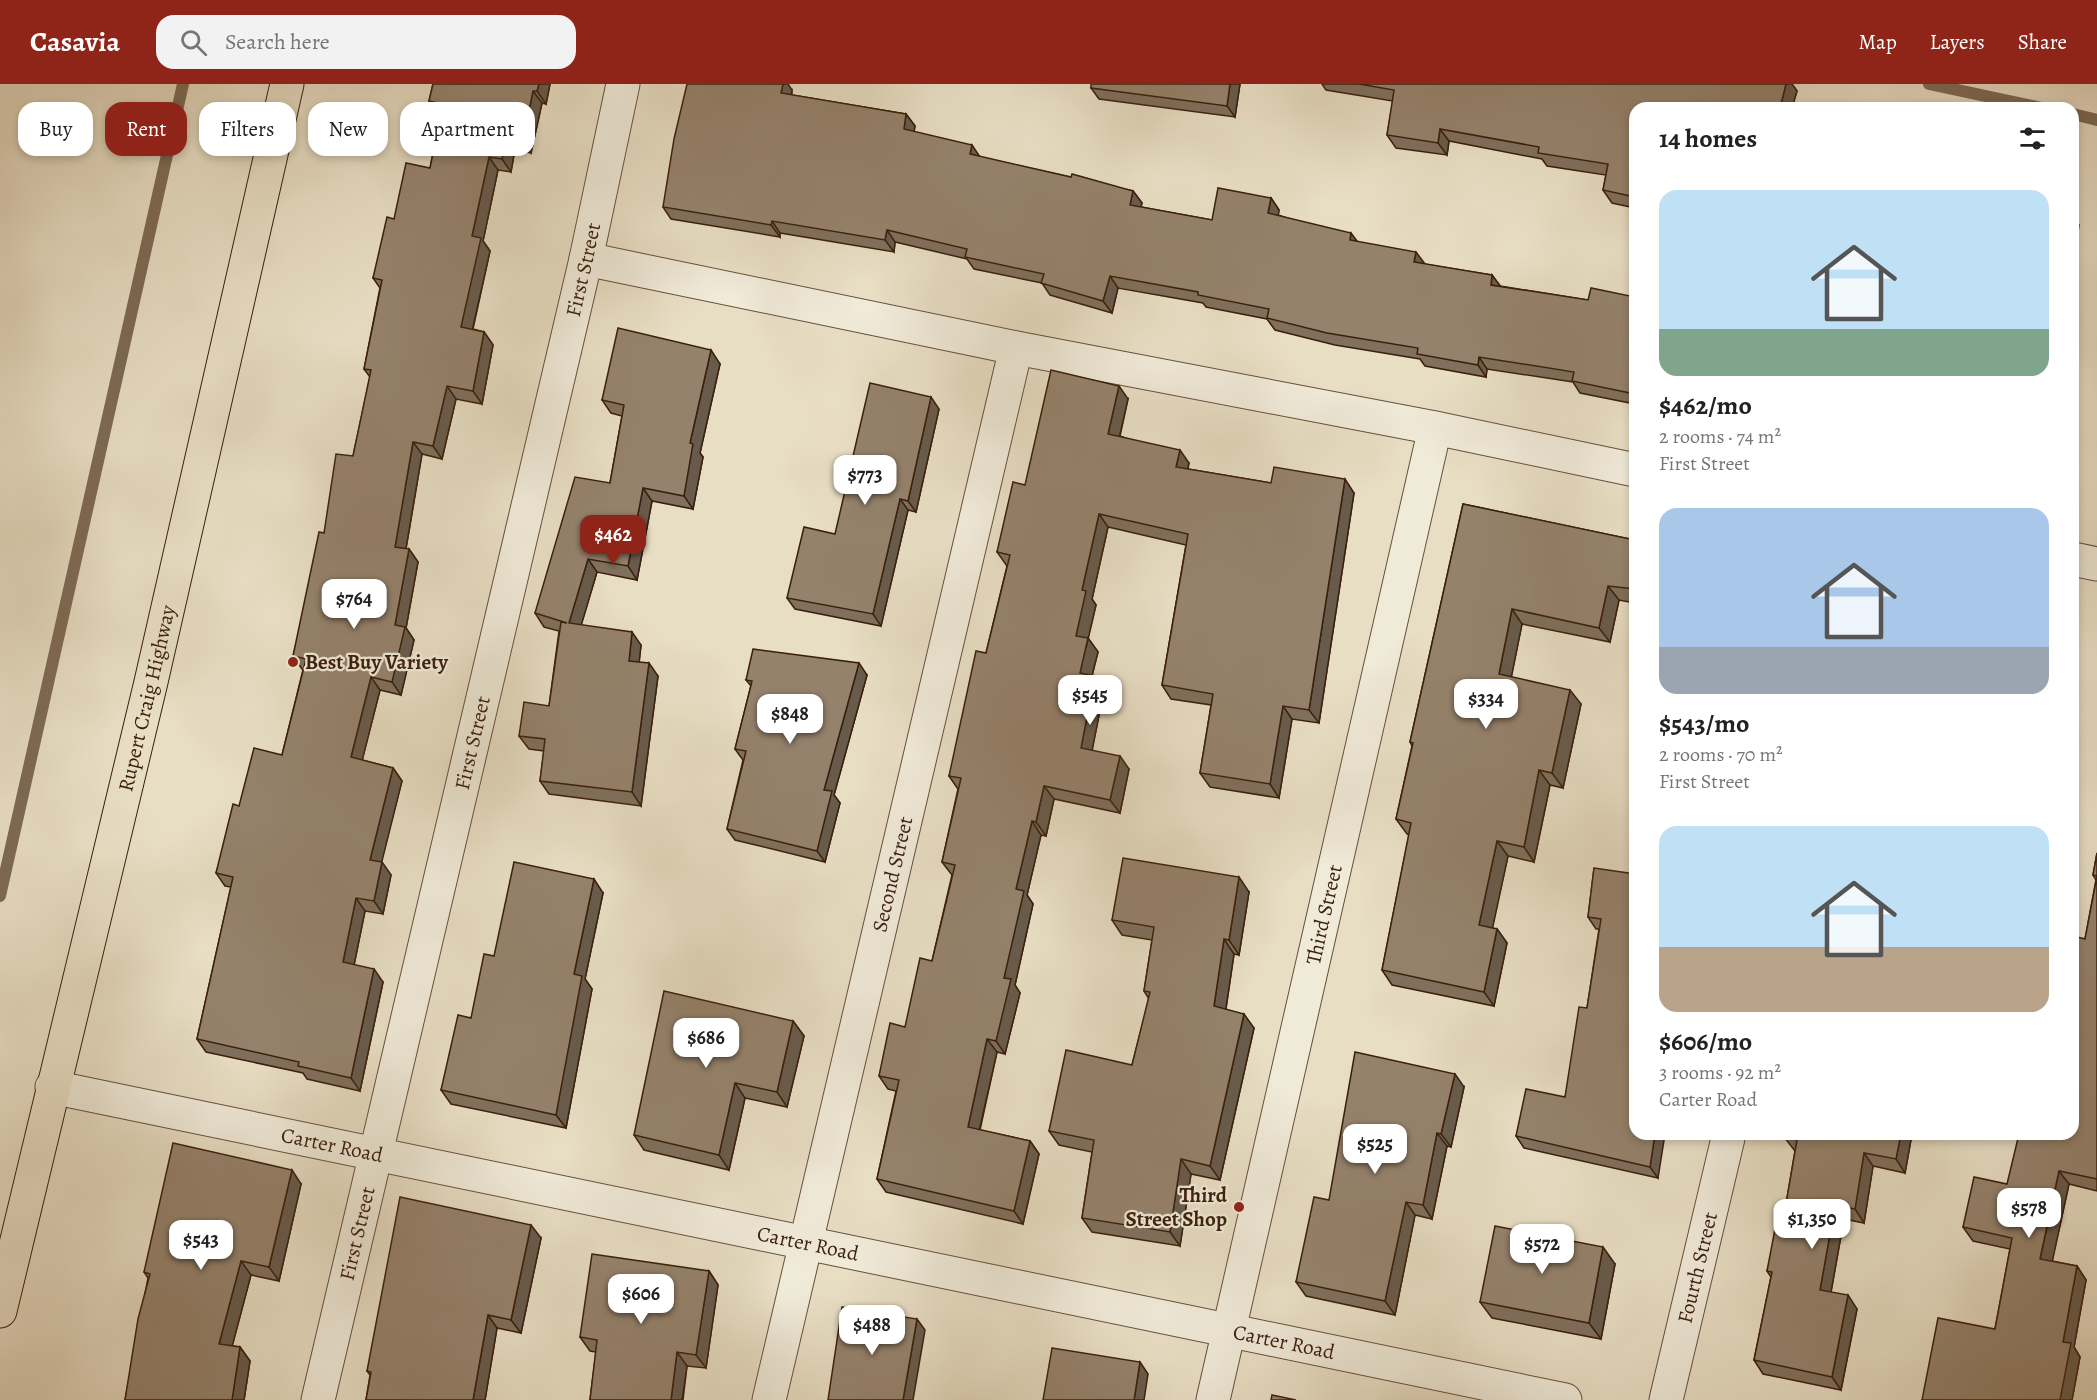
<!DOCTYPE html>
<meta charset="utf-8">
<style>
body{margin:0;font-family:Alegreya,serif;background:#f2f2f2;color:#222;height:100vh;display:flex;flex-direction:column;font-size:22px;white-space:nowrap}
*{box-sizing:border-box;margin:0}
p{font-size:20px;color:#767676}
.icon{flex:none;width:33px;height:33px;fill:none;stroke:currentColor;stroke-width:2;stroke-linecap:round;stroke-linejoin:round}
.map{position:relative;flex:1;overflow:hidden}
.panel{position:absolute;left:1629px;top:18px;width:450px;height:1038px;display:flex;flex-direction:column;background:#fff;border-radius:18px;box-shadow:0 3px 9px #0003}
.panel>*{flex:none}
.hud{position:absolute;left:18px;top:18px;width:570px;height:54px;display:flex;gap:12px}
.price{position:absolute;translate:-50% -51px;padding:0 14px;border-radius:12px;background:#fff;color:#222;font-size:20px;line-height:39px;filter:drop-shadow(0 2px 3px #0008)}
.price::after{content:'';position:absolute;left:50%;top:36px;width:18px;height:14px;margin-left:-9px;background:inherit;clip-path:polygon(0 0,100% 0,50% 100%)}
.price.current{background:#8f2418;color:#fff}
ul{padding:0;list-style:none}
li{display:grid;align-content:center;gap:12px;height:318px;padding:0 30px}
li span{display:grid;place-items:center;height:186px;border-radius:18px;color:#555}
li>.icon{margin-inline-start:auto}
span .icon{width:108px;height:108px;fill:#fffc;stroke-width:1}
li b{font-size:26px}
h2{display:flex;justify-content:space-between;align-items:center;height:72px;padding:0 30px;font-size:26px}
.tag{padding:0 21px;border-radius:18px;background:#fff;box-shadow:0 3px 9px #0003;font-size:21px;line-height:54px}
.tag.current{background:#8f2418;color:#fff}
header{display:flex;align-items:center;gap:36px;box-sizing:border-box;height:84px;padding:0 30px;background:#8f2418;color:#fff}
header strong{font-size:28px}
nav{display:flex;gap:33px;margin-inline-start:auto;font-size:21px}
.search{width:420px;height:54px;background:#f2f2f2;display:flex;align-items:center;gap:15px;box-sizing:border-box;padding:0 21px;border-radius:18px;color:#767676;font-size:22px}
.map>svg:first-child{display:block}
</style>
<header>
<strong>Casavia</strong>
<div class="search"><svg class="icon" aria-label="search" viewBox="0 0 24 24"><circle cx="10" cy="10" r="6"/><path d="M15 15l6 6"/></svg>Search here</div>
<nav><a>Map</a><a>Layers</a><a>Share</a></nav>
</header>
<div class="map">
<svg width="2097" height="1316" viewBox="0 0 2097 1316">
<rect width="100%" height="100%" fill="#e8dec4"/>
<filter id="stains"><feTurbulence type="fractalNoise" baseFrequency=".00333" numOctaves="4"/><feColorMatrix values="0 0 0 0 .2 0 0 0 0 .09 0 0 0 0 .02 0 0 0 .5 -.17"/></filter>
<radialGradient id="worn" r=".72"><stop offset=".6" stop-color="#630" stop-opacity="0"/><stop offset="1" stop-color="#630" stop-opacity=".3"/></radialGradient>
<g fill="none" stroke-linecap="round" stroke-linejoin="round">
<g stroke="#7f6b56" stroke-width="12">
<path d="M1929 0 2042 24"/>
<path d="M2073 30 2097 36"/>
<path d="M0 812 183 0"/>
</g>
<defs>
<g id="street">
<path d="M586 175 1016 264 1435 344 1635 386"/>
<path d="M2073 475 2097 480"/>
<path id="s1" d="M52 1003 1565 1316"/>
<path id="s2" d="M318 1316 586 175 623 0"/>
<path id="s3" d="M769 1316 1016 264"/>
<path id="s4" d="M1213 1316 1435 344"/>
<path id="s5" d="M1666 1316 1729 1050"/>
</g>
<g id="primary">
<path id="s6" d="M0 1227 151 598 287 0"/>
</g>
</defs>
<use href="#street" stroke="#664f3b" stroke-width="35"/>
<use href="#primary" stroke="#3b1f0d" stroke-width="35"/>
<use href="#street" stroke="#f0ead9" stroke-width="33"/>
<use href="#primary" stroke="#e8dec4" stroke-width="33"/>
</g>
<g fill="#80705d" stroke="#3b1f0d" stroke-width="1.5">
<path d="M433 0H550L546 20 542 19 531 69 515 65 511 88 498 86 483 157 490 167 473 245 484 248 493 261 482 320 456 315 442 375 422 370 406 465H409L418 478 406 544 414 556 401 611 380 606 362 676 393 684 402 697 381 778 391 791 383 830 365 827 354 881 383 898 360 1007 307 995 303 989 206 968 197 955 231 803 225 802 216 789 239 722 282 671 303 586 302 585 293 572 324 449 353 372 370 293 364 285 380 204 373 194 394 135 430 84 441 30H438L429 17Z"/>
<path d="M1240 0 1235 33 1099 15 1091 4Z"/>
<path d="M1322 0H1792L1797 7 1792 24H1635V124L1612 119 1603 106 1606 91 1547 82 1542 75 1449 57 1447 71 1396 64 1387 51 1393 17 1326 6Z"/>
<path d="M792 6V11L906 30 915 42 914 48 980 73 1133 107 1142 119 1141 123 1212 136 1271 114 1279 126 1278 131 1424 180 1492 191 1500 202 1588 216 1635 213V320L1580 309 1573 298 1487 285 1486 293 1425 282 1420 275 1335 261 1275 246 1267 235 1206 223 1203 219 1118 204 1112 229 1050 211 1042 199 974 185 967 175 895 158 894 168 780 149V153L671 135 663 123Z"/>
<path d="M720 280 700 369 703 373 693 425 652 417 637 496 597 488 581 541 641 561 639 578 658 592 641 722 549 710 540 697 544 667 529 665 519 652 549 622 559 547 544 543 535 529 610 399 622 332 611 329 602 316Z"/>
<path d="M1128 315 1120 352 1189 379 1188 385 1271 399 1354 409 1319 639 1292 635 1279 714 1210 703 1200 689 1211 621 1171 615 1162 601 1186 461 1108 443 1092 515 1096 521 1088 554 1098 568 1092 592 1104 606 1092 666 1129 685 1120 729 1054 715 1046 752 1041 751 1027 811 1033 820 1015 901 1020 909 1005 970 997 968 980 1046 1030 1057 1039 1070 1023 1140 886 1108 877 1095 896 1007 888 1005 879 992 905 943 932 877 952 791 942 778 958 705 949 692 986 569 1007 482 997 468 1025 401Z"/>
<path d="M939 325 916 428 908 426 881 542 795 525 787 514 835 450Z"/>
<path d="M1463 420 1635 456V519L1619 516 1610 558 1522 540 1511 593 1581 620 1563 704 1550 701 1534 778 1508 772 1492 844 1497 845 1507 859 1494 922 1392 901 1382 886 1409 751 1407 750 1396 735 1412 662 1410 658Z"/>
<path d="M867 591 834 711 840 719 825 778 735 756 727 745 743 676 735 665 751 602 746 596Z"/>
<path d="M2097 769V1107L2069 1100 2052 1177 2077 1182 2086 1196 2074 1263 2080 1273 2072 1316H1922L1995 1245 2010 1165 1973 1157 1963 1143 2007 1100 2073 1050 2085 855 2096 796 2093 791Z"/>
<path d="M1594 784 1658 1094 1524 1064 1516 1052 1565 1013 1587 924 1599 845H1596L1588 833Z"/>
<path d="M1249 808 1239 871 1234 870 1226 925 1254 944 1220 1096 1191 1090 1180 1162 1092 1148 1082 1134 1092 1068 1059 1061 1049 1047 1132 981 1149 915 1144 907 1152 856 1122 851 1112 836Z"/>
<path d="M603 809 585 895 592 905 566 1044 451 1020 441 1006 471 934 494 872Z"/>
<path d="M793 937 804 952 787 1023 745 1014 729 1086 644 1066 634 1051Z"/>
<path d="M1464 1003 1451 1063 1447 1062 1432 1135 1415 1131 1395 1231 1306 1212 1296 1198 1329 1116Z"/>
<path d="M1786 1050H1912L1905 1089 1873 1082 1864 1139 1844 1135 1831 1208 1857 1225 1841 1306 1763 1290 1754 1276 1771 1193 1767 1187 1786 1120 1795 1067 1785 1054Z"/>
<path d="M301 1100 279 1197 251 1191 232 1262 240 1263 250 1277 244 1316H125L148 1194 144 1188Z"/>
<path d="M541 1154 521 1249 497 1244 485 1316H366L370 1291 367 1287Z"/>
<path d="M1615 1180 1601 1255 1492 1234 1480 1218Z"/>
<path d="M709 1187 718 1201 706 1284 687 1282 683 1316H590L596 1268 590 1267 580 1253Z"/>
</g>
<g fill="#685b4c" stroke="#3b1f0d" stroke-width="1.5">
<path d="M539 0H550L546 20 537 7Z"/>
<path d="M783 0H788L792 6 789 21 781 9Z"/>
<path d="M1230 0H1240L1235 33 1227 22Z"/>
<path d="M1786 0H1792L1797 7 1792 24H1780Z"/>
<path d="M533 7 542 19 531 69 523 56Z"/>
<path d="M906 30 915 42 912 57 904 45Z"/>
<path d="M1440 45 1449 57 1447 71 1438 59Z"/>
<path d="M506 52 515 65 511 88 502 75Z"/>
<path d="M972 61 980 73 970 70Z"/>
<path d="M489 73 498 86 483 157 490 167 470 256 461 243 472 152Z"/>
<path d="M1133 107 1142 119 1138 133 1130 121Z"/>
<path d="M1271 114 1279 126 1277 141 1268 129Z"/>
<path d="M2073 133 2079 141 2073 182Z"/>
<path d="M772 137 780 149V153L771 141Z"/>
<path d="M887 146 895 158 894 168 885 156Z"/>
<path d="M1351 149 1360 161 1350 156Z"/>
<path d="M1416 168 1425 180 1414 178Z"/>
<path d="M1492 191 1501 203 1491 201Z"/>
<path d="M1110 192 1118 204 1112 229 1103 217Z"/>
<path d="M484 248 493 261 482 320 473 307Z"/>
<path d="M711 266 720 280 700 369 703 373 693 425 684 412 690 359Z"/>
<path d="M1479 273 1487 285 1486 293 1478 281Z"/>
<path d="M447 302 456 315 442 375 433 362Z"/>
<path d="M1119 302 1128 315 1117 363 1108 350Z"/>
<path d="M931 313 939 325 916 428 908 417Z"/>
<path d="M413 358 422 370 404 476 395 463Z"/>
<path d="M1180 366 1189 379 1185 396 1176 383Z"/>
<path d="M1345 395 1354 409 1319 639 1309 626Z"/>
<path d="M643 404 652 417 637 496 628 482Z"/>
<path d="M900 415 908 426 881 542 873 530Z"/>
<path d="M1099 430 1108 443 1092 515 1096 521 1086 564 1088 554 1098 568 1089 603 1080 589 1076 552 1082 506Z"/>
<path d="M409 465 418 478 406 544 414 556 401 611 392 598 395 541Z"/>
<path d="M588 475 597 488 578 552 569 539Z"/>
<path d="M1608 502 1619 516 1610 558 1599 544Z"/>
<path d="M1512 525 1522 540 1509 605 1499 590Z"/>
<path d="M632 548 641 561 638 590 629 577Z"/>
<path d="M649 579 658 592 641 722 632 708Z"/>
<path d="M859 579 867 591 834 711 840 719 825 778 817 767 824 706Z"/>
<path d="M1095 592 1104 606 1090 677 1081 664Z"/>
<path d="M371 593 380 606 360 685 351 673Z"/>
<path d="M1570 606 1581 620 1563 704 1552 689Z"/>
<path d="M1283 622 1292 635 1279 714 1270 700Z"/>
<path d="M1120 672 1129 685 1120 729 1110 716Z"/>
<path d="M393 684 402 697 379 789 370 776Z"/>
<path d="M1539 686 1550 701 1534 778 1524 763Z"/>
<path d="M1044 702 1054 715 1046 752 1036 738Z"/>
<path d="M1032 737 1041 751 1027 811 1033 820 1015 901 1020 909 1005 970 996 957 1016 805Z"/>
<path d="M1497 757 1508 772 1490 856 1479 841Z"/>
<path d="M382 778 391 791 383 830 374 817Z"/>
<path d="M1239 793 1249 808 1239 871 1229 856Z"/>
<path d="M594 795 603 809 585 895 592 905 566 1044 556 1031 574 890Z"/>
<path d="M356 814 365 827 352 891 343 878Z"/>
<path d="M1497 845 1507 859 1494 922 1484 908Z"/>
<path d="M1224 855 1234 870 1224 937 1214 922Z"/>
<path d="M374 885 383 898 360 1007 351 994Z"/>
<path d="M1244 930 1254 944 1220 1096 1210 1082Z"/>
<path d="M793 937 804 952 787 1023 777 1008Z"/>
<path d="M987 955 997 968 977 1056 968 1043Z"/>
<path d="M1455 990 1464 1003 1451 1063 1441 1050Z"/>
<path d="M735 999 745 1014 729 1086 719 1071Z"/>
<path d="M1437 1049 1447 1062 1432 1135 1423 1121Z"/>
<path d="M1655 1050H1665L1658 1094 1650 1083Z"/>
<path d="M1901 1050H1912L1905 1089 1896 1075Z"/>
<path d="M1030 1057 1039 1070 1023 1140 1014 1127Z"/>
<path d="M1864 1069 1873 1082 1864 1139 1855 1125Z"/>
<path d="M1181 1075 1191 1090 1180 1162 1170 1148Z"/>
<path d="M292 1086 301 1100 279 1197 269 1183Z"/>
<path d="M2059 1087 2069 1100 2050 1188 2040 1175Z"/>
<path d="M1406 1118 1415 1131 1395 1231 1385 1217Z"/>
<path d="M1835 1122 1844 1135 1829 1219 1820 1206Z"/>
<path d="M531 1141 541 1154 521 1249 511 1236Z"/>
<path d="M1603 1163 1615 1180 1601 1255 1589 1239Z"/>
<path d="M241 1177 251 1191 229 1274 219 1260Z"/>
<path d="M2077 1182 2086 1196 2074 1263 2080 1273 2072 1316H2060L2063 1258Z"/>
<path d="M709 1187 718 1201 706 1284 696 1271Z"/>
<path d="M1848 1211 1857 1225 1841 1306 1832 1293Z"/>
<path d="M488 1231 497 1244 485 1316H473Z"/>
<path d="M917 1235 925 1246 913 1316H903Z"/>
<path d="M240 1263 250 1277 244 1316H232Z"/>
<path d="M677 1268 687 1282 682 1316H671Z"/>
<path d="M1140 1278 1148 1290 1144 1316H1134Z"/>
</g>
<g fill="#95826c" stroke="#3b1f0d" stroke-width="1.5">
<path d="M433 0H539L537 7H533L523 56 506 52 502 75 489 73 472 152 481 154 461 243 484 248 473 307 447 302 433 362 413 358 395 463 409 465 395 541 405 543 392 598 371 593 351 673 393 684 370 776 382 778 374 817 356 814 343 878 374 885 351 994 298 982 299 978 197 955 233 793 216 789 233 720 239 722 254 664 282 671 306 575 293 572 319 448 324 449 336 370 353 372 371 286 364 285 382 196 373 194 387 133 394 135 406 79 430 84 443 20 429 17Z"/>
<path d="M687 0H783L781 9 906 30 904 45 972 61 970 70 1071 93 1072 90 1133 107 1130 121 1212 136 1218 104 1271 114 1268 129 1351 149 1350 156 1416 168 1414 178 1492 191 1491 201 1588 216 1591 204 1635 213V310L1572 297 1574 288 1479 273 1478 281 1417 270 1418 264 1327 249 1267 234 1269 225 1198 211V208L1110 192 1103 217 1041 199 1044 190 965 173 967 165 887 146 885 156 772 137 771 141 663 123 674 55Z"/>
<path d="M1091 0H1230L1227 22 1091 4Z"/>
<path d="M1359 0H1786L1780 24H1635V113L1603 106 1608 80 1538 69 1539 63 1440 45 1438 59 1387 51 1394 6Z"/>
<path d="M618 244 711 266 690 359 693 360 684 412 643 404 628 482 588 475 569 539 632 548 629 577 649 579 632 708 540 697 545 655 519 652 524 618 549 622 561 538 567 539 535 529 575 393 610 399 624 321 602 316Z"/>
<path d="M1051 286 1119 302 1108 350 1180 366 1176 383 1271 399 1274 383 1345 395 1309 626 1283 622 1270 700 1200 689 1213 610 1162 601 1188 450 1099 430 1082 506 1086 507 1076 552 1088 554 1080 589 1095 592 1081 664 1120 672 1110 716 1044 702 1036 738 1032 737 1016 805 1024 807 1004 894 1011 895 996 957 987 955 968 1043 1030 1057 1014 1127 877 1095 899 996 879 992 890 939 905 943 920 874 932 877 955 781 942 778 961 694 949 692 976 567 986 569 1010 471 997 468 1013 398 1025 401Z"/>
<path d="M870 299 931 313 908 417 900 415 873 530 787 514 804 443 835 450Z"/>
<path d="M1463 420 1635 456V505L1608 502 1599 544 1512 525 1499 590 1570 606 1552 689 1539 686 1524 763 1497 757 1479 841 1497 845 1484 908 1382 886 1411 739 1396 735 1413 659 1410 658Z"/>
<path d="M753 565 859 579 824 706 832 707 817 767 727 745 746 667 735 665 752 597 746 596Z"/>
<path d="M1635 689V703H1633Z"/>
<path d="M2097 769V792L2093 791Z"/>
<path d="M1123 774 1239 793 1229 856 1224 855 1214 922 1244 930 1210 1082 1181 1075 1170 1148 1082 1134 1094 1056 1049 1047 1066 966 1132 981 1150 908 1144 907 1154 843 1112 836Z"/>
<path d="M514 778 594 795 574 890 582 892 556 1031 441 1006 458 931 471 934 484 870 494 872Z"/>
<path d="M1594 784 1635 790V1050H1655L1650 1083 1516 1052 1526 1005 1565 1013 1579 923 1587 924 1601 835 1588 833Z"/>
<path d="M2097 792V1095L2059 1087 2040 1175 2077 1182 2063 1258 2071 1259 2060 1316H1922L1938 1234 1995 1245 2012 1154 1963 1143 1974 1093 2007 1100 2019 1050H2073V871L2077 853 2085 855Z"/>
<path d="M664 907 793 937 777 1008 735 999 719 1071 634 1051Z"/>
<path d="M1355 968 1455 990 1441 1050 1437 1049 1423 1121 1406 1118 1385 1217 1296 1198 1314 1113 1329 1116Z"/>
<path d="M1786 1050H1901L1896 1075 1864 1069 1855 1125 1835 1122 1820 1206 1848 1211 1832 1293 1754 1276 1772 1188 1767 1187 1780 1119 1786 1120 1797 1056 1785 1054Z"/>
<path d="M173 1059 292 1086 269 1183 241 1177 219 1260 240 1263 232 1316H125L138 1235 150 1190 144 1188Z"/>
<path d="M400 1113 531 1141 511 1236 488 1231 473 1316H366L371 1288 367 1287Z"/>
<path d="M1495 1142 1603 1163 1589 1239 1480 1218Z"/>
<path d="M592 1170 709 1187 696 1271 677 1268 671 1316H590L597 1256 580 1253Z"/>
<path d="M842 1223 917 1235 903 1316H828Z"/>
<path d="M1052 1264 1140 1278 1134 1316H1043Z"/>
<path d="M1272 1311 1296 1316H1271Z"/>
</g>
<g fill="#8f2418" stroke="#f0ead9" stroke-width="2">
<circle cx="293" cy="578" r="6"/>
<circle cx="1239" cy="1123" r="6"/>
</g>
<g text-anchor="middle" stroke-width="4.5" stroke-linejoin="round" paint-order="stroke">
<g font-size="21" fill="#3b1f0d" stroke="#f0ead9">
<text dy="7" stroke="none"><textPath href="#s2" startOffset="1161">First Street</textPath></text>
<text dy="7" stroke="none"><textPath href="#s6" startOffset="630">Rupert Craig Highway</textPath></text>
<text dy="7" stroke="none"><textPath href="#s2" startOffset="675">First Street</textPath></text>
<text dy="7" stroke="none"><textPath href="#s3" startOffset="540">Second Street</textPath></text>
<text dy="7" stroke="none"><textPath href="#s4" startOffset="498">Third Street</textPath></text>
<text dy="7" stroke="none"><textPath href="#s1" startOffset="286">Carter Road</textPath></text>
<text dy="7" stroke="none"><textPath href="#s2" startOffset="171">First Street</textPath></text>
<text dy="7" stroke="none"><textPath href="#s1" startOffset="772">Carter Road</textPath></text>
<text dy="7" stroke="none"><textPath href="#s5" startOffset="136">Fourth Street</textPath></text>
<text dy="7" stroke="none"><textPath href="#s1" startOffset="1258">Carter Road</textPath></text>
</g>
<g font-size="21" font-weight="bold" fill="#3b1f0d" stroke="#f0ead9" text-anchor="start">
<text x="305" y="585">Best Buy Variety</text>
<text x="1227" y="1118" text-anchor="end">Third<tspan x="1227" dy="24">Street Shop</tspan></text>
</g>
</g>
<rect width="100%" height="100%" filter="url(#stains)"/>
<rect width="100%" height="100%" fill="url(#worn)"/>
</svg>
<b class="price" style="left:865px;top:422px">$773</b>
<b class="price current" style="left:613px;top:482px">$462</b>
<b class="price" style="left:354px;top:546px">$764</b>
<b class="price" style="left:1090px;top:642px">$545</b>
<b class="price" style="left:1486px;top:646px">$334</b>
<b class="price" style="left:790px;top:661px">$848</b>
<b class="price" style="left:706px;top:985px">$686</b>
<b class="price" style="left:1375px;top:1091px">$525</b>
<b class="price" style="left:2029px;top:1155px">$578</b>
<b class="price" style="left:1812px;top:1166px">$1,350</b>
<b class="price" style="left:201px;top:1187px">$543</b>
<b class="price" style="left:1542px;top:1191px">$572</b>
<b class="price" style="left:641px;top:1241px">$606</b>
<b class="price" style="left:872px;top:1272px">$488</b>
<div class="hud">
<a class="tag">Buy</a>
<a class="tag current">Rent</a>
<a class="tag">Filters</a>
<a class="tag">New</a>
<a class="tag">Apartment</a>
</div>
<section class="panel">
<h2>14 homes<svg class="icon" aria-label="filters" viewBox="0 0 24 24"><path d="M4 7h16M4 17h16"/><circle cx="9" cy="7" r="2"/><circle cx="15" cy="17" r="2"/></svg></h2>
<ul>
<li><span style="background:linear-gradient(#bfe0f5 75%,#7fa58c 0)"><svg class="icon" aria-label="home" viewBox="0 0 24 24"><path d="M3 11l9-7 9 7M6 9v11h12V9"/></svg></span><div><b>$462/mo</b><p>2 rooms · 74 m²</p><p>First Street</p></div></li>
<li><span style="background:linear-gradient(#a9c7e8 75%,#9aa5b1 0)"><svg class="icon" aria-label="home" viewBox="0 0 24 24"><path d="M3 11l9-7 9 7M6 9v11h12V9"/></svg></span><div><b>$543/mo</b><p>2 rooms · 70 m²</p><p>First Street</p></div></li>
<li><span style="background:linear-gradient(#bfe0f5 65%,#b9a48a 0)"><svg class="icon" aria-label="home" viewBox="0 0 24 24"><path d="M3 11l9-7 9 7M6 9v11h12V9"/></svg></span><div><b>$606/mo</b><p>3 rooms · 92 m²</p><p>Carter Road</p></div></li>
</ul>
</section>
</div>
